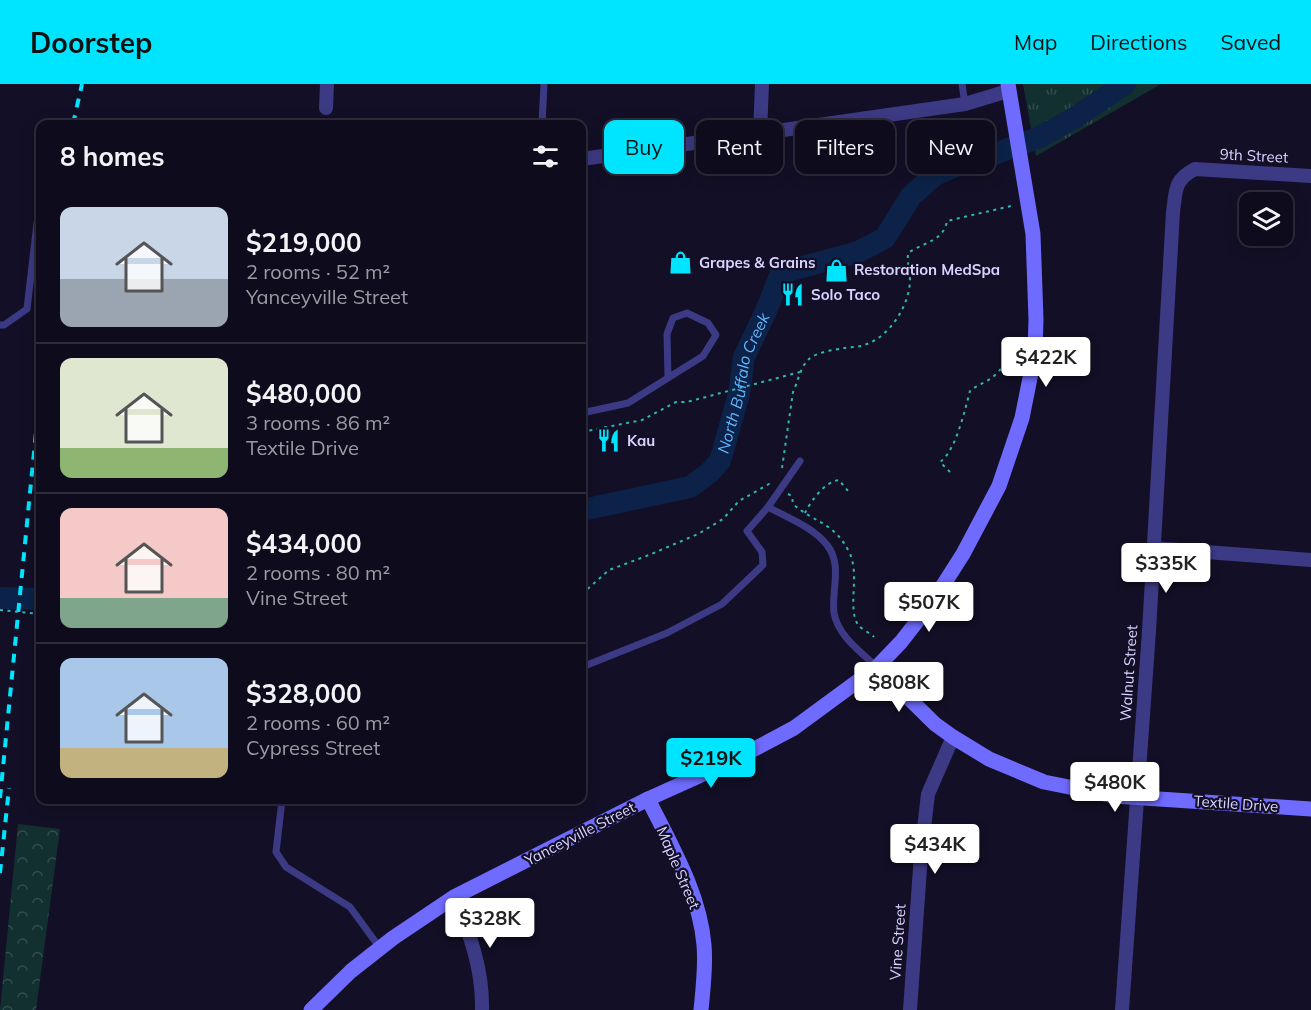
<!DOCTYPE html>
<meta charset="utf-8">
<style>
body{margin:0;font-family:Mulish,sans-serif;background:#171425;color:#f1f3f6;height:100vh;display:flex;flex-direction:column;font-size:22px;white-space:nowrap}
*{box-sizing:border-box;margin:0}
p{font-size:20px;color:#9b9ba3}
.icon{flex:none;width:33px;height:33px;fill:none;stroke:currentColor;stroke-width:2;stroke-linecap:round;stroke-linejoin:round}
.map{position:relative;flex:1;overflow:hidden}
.details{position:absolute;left:36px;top:36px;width:550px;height:684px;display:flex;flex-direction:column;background:#0e0b1c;border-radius:12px;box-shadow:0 3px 15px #0003,0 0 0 2px #2e2b3b}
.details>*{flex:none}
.guide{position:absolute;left:604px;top:36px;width:570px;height:54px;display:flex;gap:12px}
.controls{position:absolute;left:1239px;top:108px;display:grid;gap:12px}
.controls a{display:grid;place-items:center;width:54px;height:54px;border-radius:12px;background:#0e0b1c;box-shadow:0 3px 15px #0003,0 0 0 2px #2e2b3b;font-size:30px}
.price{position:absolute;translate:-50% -51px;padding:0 14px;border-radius:6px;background:#fff;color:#222;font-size:20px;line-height:39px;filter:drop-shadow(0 2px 3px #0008)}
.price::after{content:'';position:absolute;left:50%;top:36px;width:18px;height:14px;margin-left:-9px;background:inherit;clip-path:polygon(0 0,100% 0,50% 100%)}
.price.on{background:#00e5ff;color:#111}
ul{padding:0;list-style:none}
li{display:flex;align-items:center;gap:18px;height:150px;padding:0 24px}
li+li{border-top:2px solid #2e2b3b}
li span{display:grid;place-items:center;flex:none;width:168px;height:120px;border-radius:12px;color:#555}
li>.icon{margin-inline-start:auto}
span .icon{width:72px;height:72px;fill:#fffc;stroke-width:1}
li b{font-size:26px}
h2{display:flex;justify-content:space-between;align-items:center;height:72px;padding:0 24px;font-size:26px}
.chip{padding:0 21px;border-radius:12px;background:#0e0b1c;box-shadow:0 3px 15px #0003,0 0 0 2px #2e2b3b;font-size:21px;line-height:54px}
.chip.on{background:#00e5ff;color:#111}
header{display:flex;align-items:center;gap:36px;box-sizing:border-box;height:84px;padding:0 30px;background:#00e5ff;color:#111}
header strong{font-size:28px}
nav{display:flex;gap:33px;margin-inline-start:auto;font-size:21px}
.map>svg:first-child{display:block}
</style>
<header>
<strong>Doorstep</strong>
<nav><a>Map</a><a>Directions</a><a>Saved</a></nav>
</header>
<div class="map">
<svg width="1311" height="926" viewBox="0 0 1311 926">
<defs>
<pattern id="grass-tufts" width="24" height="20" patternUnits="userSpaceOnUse" patternTransform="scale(1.5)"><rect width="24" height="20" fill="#12302f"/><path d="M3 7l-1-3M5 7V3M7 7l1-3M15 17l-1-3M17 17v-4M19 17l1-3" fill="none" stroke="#344d4e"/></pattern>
<pattern id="forest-crowns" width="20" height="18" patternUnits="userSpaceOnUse" patternTransform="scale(1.5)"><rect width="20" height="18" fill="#12302f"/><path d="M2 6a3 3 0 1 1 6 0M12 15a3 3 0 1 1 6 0" fill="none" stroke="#344d4e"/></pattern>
</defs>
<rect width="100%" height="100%" fill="#130f26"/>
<path fill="url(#grass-tufts)" d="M1023 0H1161L1036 72Z"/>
<path fill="url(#forest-crowns)" d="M18 740 60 745 36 926H0Z"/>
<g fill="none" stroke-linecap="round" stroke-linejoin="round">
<g stroke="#0c2248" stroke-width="22">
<path id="s1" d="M582 426 690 403 709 389 720 377 739 310 744 273 766 227 781 189 858 168 885 154 911 112 935 91 965 78 992 71 1040 53 1076 33 1125 0"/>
<path d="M0 514 40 515"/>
</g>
<g stroke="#2fb8b0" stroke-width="2" stroke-dasharray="3 4.5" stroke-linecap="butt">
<path d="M582 348 642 336 676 318H687L800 288"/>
<path d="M782 384 793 308C798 298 800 283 809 275 817 268 834 266 844 264 852 263 861 263 867 260 891 251 909 221 910 197 910 187 907 179 908 169 922 159 944 157 947 137L1011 122"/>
<path d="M950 388 940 378C956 367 965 325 970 307 978 300 988 298 995 291 1005 283 1008 267 1019 261"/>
<path d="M788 410 792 412 793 420C816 440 834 438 849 468 861 490 846 526 859 542 863 546 870 549 874 553"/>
<path d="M805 429C811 417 824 398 839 396L848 407"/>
<path d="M582 510 609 486 649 471 698 450 723 435 739 417 769 400 773 402"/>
<path d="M0 526 40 530"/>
</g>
<g stroke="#3d3a85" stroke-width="7">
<path d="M962 0 965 20"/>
<path d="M542 40 544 0"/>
<path d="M0 241H4L27 225 37 139"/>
<path d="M582 329 628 319 703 272 716 251 708 239 687 229 673 234 667 250 668 293"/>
<path d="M768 423 800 377"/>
<path d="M582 583 667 549 722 520 763 481 762 468 747 447 768 423C788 434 813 443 827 461 843 481 831 507 834 529 838 552 861 568 877 583"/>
<path d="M282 716 276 768 286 783 350 823 380 864"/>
</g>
<g stroke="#3d3a85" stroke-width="14">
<path d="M326 24 327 0"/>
<path d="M760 49 762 0"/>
<path d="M582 75 965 20 1008 7"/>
<path d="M1153 464 1311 476"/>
<path d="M454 813C470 849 483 886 482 926"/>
<path d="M910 926 921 770 928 710 953 653"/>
<path d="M1122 926 1149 547 1173 128C1176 106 1174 96 1195 85L1311 92"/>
</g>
<g stroke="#6f6bff" stroke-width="15">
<path d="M877 583 935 640 953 653 989 675 1044 698 1114 712 1311 725"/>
<path d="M648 715C671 761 700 810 704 861 706 882 703 905 701 926"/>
<path d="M311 926 351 887 393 854 454 813 648 715 728 679 794 644 877 583 901 558 933 517 963 470 999 402 1022 334 1035 269 1036 235 1033 150 1008 0"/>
</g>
<g stroke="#00e5ff" stroke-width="4" stroke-dasharray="9 8" stroke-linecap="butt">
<path d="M73 40 82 0"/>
<path d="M0 714 40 307"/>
<path d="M0 789 9 704"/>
</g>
</g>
<defs>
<symbol id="shop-bare" viewBox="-9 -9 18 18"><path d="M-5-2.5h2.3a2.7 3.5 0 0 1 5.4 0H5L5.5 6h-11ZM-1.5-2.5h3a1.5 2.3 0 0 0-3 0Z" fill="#00e5ff" stroke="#130f26" stroke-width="2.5" paint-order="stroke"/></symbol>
<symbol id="restaurant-bare" viewBox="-9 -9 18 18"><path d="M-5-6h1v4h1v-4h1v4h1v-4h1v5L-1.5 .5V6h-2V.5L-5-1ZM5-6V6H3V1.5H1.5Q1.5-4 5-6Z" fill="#00e5ff" stroke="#130f26" stroke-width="2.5" paint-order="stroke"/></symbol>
</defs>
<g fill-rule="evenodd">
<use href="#shop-bare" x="664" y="162" width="33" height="33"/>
<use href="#shop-bare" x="820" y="170" width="33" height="33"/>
<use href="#restaurant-bare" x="776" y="194" width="33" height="33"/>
<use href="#restaurant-bare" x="592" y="340" width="33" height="33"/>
</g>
<g text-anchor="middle" stroke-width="4.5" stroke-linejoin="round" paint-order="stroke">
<g font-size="15" fill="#d9d4ff" stroke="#130f26">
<text transform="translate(1254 72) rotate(3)" y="5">9th Street</text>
<text transform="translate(1129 589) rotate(-86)" y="5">Walnut Street</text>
<text transform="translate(1236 720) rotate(4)" y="5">Textile Drive</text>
<text transform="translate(580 750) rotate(-27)" y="5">Yanceyville Street</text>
<text transform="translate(678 784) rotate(67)" y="5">Maple Street</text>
<text transform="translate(898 858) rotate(-86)" y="5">Vine Street</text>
</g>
<g font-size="15" font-weight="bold" fill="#d9d4ff" stroke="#130f26" text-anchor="start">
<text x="699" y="184">Grapes &amp; Grains</text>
<text x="854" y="191">Restoration MedSpa</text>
<text x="811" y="216">Solo Taco</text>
<text x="627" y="362">Kau</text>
</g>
<g font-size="16" font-style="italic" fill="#62b6ff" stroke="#130f26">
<text dy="6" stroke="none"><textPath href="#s1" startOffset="232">North Buffalo Creek</textPath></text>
</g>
</g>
</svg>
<div class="controls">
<a><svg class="icon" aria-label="layers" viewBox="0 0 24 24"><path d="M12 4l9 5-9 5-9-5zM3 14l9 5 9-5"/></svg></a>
</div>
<b class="price" style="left:1046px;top:304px">$422K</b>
<b class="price" style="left:1166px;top:510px">$335K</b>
<b class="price" style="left:929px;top:549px">$507K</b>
<b class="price" style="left:899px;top:629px">$808K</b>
<b class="price on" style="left:711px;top:705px">$219K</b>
<b class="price" style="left:1115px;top:729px">$480K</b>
<b class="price" style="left:935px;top:791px">$434K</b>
<b class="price" style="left:490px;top:865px">$328K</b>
<div class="guide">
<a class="chip on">Buy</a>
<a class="chip">Rent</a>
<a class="chip">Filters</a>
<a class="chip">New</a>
</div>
<section class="details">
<h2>8 homes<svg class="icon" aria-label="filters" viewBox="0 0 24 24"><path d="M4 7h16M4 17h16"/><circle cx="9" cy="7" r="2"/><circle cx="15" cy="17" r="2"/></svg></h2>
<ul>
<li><span style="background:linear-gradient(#c9d6e8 60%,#9aa5b1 0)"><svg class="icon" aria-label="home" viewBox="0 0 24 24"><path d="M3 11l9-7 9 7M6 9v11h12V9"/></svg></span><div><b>$219,000</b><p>2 rooms · 52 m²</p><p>Yanceyville Street</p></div></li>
<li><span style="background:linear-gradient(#dfe7d0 75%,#8fb573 0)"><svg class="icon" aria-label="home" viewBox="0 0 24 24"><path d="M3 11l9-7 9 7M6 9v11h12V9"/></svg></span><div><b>$480,000</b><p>3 rooms · 86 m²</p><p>Textile Drive</p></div></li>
<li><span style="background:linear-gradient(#f6c9c9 75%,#7fa58c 0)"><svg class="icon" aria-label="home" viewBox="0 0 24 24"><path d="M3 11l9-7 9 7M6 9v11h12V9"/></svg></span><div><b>$434,000</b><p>2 rooms · 80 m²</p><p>Vine Street</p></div></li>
<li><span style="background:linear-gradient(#a9c7e8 75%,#c2b280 0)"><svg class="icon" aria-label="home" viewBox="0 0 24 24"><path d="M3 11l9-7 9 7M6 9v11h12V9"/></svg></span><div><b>$328,000</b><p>2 rooms · 60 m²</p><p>Cypress Street</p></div></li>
</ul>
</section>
</div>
